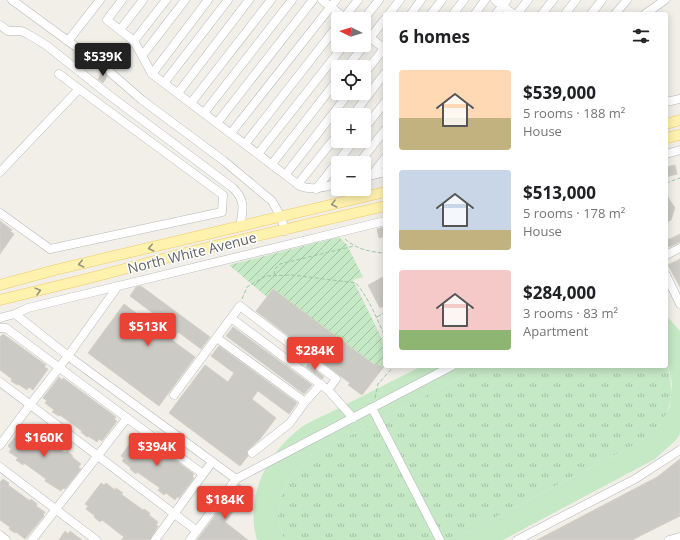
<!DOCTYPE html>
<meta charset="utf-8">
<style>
body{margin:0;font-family:"Open Sans",sans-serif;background:#f6f6f6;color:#202124;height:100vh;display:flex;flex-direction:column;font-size:15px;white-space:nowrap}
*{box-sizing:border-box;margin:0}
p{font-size:13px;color:#757577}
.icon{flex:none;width:22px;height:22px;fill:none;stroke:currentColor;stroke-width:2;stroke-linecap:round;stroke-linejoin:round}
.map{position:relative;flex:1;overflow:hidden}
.sheet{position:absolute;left:383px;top:12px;width:285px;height:356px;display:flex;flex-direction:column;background:#fff;border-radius:4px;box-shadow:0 2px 10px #0003}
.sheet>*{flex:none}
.needle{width:26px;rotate:275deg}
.buttons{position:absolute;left:331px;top:12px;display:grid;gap:8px}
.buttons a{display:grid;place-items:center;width:40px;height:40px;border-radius:4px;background:#fff;box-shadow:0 2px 10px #0003;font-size:20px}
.price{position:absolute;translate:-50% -34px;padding:0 9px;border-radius:4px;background:#ea4335;color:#fff;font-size:13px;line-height:26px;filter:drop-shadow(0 1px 2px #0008)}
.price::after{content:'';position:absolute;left:50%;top:24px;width:12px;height:9px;margin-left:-6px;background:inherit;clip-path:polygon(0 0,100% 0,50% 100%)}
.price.selected{background:#222;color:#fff}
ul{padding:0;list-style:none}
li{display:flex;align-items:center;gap:12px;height:100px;padding:0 16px}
li span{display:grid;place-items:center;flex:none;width:112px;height:80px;border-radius:4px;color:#555}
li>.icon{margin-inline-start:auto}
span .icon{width:48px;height:48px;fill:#fffc;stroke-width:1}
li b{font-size:17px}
h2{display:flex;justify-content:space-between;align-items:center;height:48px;padding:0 16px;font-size:17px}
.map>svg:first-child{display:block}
</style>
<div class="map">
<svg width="680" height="540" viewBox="0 0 680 540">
<defs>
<pattern id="grass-tufts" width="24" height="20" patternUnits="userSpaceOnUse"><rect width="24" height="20" fill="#c5e8c5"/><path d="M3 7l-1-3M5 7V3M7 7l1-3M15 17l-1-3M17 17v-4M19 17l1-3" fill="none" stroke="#a3c0a4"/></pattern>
<pattern id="garden-furrows" width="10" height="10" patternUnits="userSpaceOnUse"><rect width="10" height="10" fill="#c5e8c5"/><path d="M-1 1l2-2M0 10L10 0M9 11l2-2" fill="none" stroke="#a3c0a4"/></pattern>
</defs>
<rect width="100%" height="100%" fill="#f1efe8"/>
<path fill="url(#grass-tufts)" d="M666 357C671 381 677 404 659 425 654 431 646 436 640 442L452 540H284L278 518 279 502 287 482 310 456 483 366H666Z"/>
<path fill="url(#garden-furrows)" d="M339 237 347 245 363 277 353 280 385 345V366H386L383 368 376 366 273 289 267 297 229 265Z"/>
<g fill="#c5e8c5">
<path d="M666 315 680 331V434L676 440 655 459 503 540H452L640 442 659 425 670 407 672 383 666 357Z"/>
<path d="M422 366H483L310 456 287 482 279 502 278 518 284 540H257C245 499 265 456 298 430 307 422 324 416 335 410 364 395 393 381 422 366Z"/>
</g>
<g fill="#cccac5" stroke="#d6d1c6">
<path d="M119 51 124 55 114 69 111 68 109 63Z"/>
<path d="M102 72 106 73 107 77 103 83 98 79Z"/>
<path d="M675 165 677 174 666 177V167Z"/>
<path d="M666 194 675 208 671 220 666 223Z"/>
<path d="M0 221 12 230 10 231 14 234 0 254Z"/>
<path d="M385 227V236L379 238 377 229Z"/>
<path d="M680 234V242L669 247 668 246 666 247V239H670Z"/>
<path d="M680 259V287L668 265Z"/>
<path d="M385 276V305L380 308 368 285Z"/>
<path d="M141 286 210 337 201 349 178 332 172 340 195 357 159 406 88 353 124 304 148 322 154 314 130 296 136 287Z"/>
<path d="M273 289 376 366 377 364 383 368 362 395 348 385 350 383 339 375 256 311Z"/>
<path d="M233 327 312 385 304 394 226 336Z"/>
<path d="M3 334 46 365 44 367 48 369 33 390 29 387 27 390 18 384 17 385 11 381 12 379 0 370V337Z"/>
<path d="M219 346 297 403 289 414 258 391 252 399 276 418 260 439 247 451 248 456 240 466 169 413 205 365 228 382 234 373 211 356Z"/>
<path d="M308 364 324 377 322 379 306 367Z"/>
<path d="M59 377 62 380 63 378 116 417 114 419 117 421 102 441 99 439 97 442 88 436 87 437 81 432 82 431 60 415 59 416 52 412 54 410 45 403 47 401 43 398Z"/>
<path d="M28 425 37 432 39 430 45 435 44 437 65 453 67 451 73 456 72 457 81 464 78 467 81 469 65 489 63 488 61 491 45 481 46 479 24 463 23 465 16 460 18 458 9 452 11 449 8 446 23 426 26 428Z"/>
<path d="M136 435 140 437 141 435 194 474 192 477 194 478 179 498 177 497 175 500 166 493 164 495 158 490 160 488 137 472 136 474 130 469 131 468 122 461 124 458 121 456Z"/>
<path d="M680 459V516L632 540H537L657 477Z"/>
<path d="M3 479 9 483 8 485 30 501 31 499 37 504 36 506 45 512 43 515 44 516 25 539 16 532 15 533 9 529 10 527 0 520V482Z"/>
<path d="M101 483 104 485 106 483 115 490 116 488 123 493 121 494 143 510 144 509 150 513 149 515 158 522 156 525 158 526 150 540H121L124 537 102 520 100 522 94 517 95 516 86 509 88 506 85 504Z"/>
<path d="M239 484 249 492 225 522 248 540H197Z"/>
<path d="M65 531 68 534 70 531 82 540H59Z"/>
</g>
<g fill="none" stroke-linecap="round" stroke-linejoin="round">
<defs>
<g id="minor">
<path d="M12 0 68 41"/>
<path d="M100 0 68 41 106 68"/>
<path d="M122 0 107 20 134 41 152 74 300 186C313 191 325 187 338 183"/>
<path d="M322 0 346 19"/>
<path d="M495 0 513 14"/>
<path d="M389 14 400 0"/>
<path d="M411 14 421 0"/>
<path d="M431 14 442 0"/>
<path d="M453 14 464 0"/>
<path d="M475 14 485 0"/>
<path d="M496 14 507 0"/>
<path d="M517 14 528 0"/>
<path d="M542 14 553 0"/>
<path d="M565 14 576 0"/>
<path d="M591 14 602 0"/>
<path d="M615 14 627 0"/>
<path d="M645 14 665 0"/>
<path d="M343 19 358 0"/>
<path d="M364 19 379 0"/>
<path d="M0 25 8 31H21L26 33 46 45 109 95 233 188C246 201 243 209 240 227"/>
<path d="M120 30 143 0"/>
<path d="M364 33 385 49"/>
<path d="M134 41 166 0"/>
<path d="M142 56 185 0"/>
<path d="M347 67 385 19"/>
<path d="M111 73 142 100 224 161 272 201 281 217 285 231"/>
<path d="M59 74 79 89"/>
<path d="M152 74 208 0"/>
<path d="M364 74 385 47"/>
<path d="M164 83 228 0"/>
<path d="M178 93 249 0"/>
<path d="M666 102 680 99"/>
<path d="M191 103 271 0"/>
<path d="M204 113 292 0"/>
<path d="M353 115 385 73"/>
<path d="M217 123 313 0"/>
<path d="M364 129 385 102"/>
<path d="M231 133 336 0"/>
<path d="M245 144 338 25"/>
<path d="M258 154 344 45"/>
<path d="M666 154 680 150"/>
<path d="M359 163 385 130"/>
<path d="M272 164 338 79"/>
<path d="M0 172 79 89 223 195 222 212 50 249 0 213"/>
<path d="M286 174 349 93"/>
<path d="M372 175 385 158"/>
<path d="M364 177 385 172"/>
<path d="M298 184 338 134"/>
<path d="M316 189 354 141"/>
<path d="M666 255 680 248"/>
<path d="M666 275 680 304"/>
<path d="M15 314 68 356 118 286"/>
<path d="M0 318 15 314 28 308 385 221"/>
<path d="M231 318 328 390 353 418"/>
<path d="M0 328H6L127 418 32 540"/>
<path d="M217 338 305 402"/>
<path d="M0 382 197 531"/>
<path d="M174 395 240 306 336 379 328 390"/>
<path d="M372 408 440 540"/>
<path d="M127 418 203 474"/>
<path d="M0 445 30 405 68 356 236 479"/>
<path d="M252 453 290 423 305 402 321 384"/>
<path d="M0 467 96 540"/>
<path d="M0 535 6 540"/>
<path d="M155 540 212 462"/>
<path d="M190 540 236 479 452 366"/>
<path d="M517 540 635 479 680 450"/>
<path d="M669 540 680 537"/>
</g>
<g id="major">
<path d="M666 124 680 120"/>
<path d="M666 138 680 135"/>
<path d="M0 285 55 270 385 192"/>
<path d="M0 300 86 279 193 251 385 206"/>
</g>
</defs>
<use href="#minor" stroke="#b5b8bc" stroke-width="9"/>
<use href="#major" stroke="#f2c960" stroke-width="11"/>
<g stroke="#9cc7a9" stroke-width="1" stroke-dasharray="4 2" stroke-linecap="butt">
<path d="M666 183 680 178"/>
<path d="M345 239C357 249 366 251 382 253"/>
<path d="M274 275 275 269 280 264 354 246"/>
<path d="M242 299 247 287 266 276 292 275 356 283C369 299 377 318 385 337"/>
<path d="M377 317 385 312"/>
<path d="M375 398 378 384 394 366"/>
</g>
<use href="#minor" stroke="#fff" stroke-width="8"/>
<use href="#major" stroke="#fff2af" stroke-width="10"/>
</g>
<defs><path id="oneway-chevron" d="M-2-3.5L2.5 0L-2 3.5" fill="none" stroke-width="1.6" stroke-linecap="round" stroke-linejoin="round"/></defs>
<g stroke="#979581">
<use href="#oneway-chevron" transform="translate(334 204) rotate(166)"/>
<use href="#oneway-chevron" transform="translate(151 248) rotate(167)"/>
<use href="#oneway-chevron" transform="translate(81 264) rotate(167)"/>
<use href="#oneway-chevron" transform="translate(38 291) rotate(-15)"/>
</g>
<g text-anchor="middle" stroke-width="3" stroke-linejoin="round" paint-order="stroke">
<g font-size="14" fill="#5f6368" stroke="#fff">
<text transform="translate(192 253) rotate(-14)" y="5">North White Avenue</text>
</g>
</g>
</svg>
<div class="buttons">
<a><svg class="needle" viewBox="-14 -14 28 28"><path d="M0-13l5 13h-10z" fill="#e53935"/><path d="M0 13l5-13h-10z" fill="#757577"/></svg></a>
<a><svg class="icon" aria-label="locate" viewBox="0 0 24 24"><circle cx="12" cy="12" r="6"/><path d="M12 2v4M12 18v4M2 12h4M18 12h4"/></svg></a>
<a>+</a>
<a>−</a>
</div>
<b class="price selected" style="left:103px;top:77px">$539K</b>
<b class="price" style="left:148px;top:347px">$513K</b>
<b class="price" style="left:315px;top:371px">$284K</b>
<b class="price" style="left:44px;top:458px">$160K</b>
<b class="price" style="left:157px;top:467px">$394K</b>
<b class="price" style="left:225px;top:520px">$184K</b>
<section class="sheet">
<h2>6 homes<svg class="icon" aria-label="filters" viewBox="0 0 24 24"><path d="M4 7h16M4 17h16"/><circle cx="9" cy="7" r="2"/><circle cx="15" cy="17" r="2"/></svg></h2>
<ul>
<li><span style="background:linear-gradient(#ffd9b3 60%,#c2b280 0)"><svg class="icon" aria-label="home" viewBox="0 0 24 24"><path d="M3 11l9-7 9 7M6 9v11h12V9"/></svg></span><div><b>$539,000</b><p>5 rooms · 188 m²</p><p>House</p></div></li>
<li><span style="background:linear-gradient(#c9d6e8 75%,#c2b280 0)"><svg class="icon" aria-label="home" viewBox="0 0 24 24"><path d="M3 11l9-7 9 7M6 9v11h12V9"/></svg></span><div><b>$513,000</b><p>5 rooms · 178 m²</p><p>House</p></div></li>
<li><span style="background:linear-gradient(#f6c9c9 75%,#8fb573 0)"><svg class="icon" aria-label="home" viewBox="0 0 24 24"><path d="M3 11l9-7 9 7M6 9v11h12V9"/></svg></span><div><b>$284,000</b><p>3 rooms · 83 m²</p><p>Apartment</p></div></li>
</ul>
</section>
</div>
